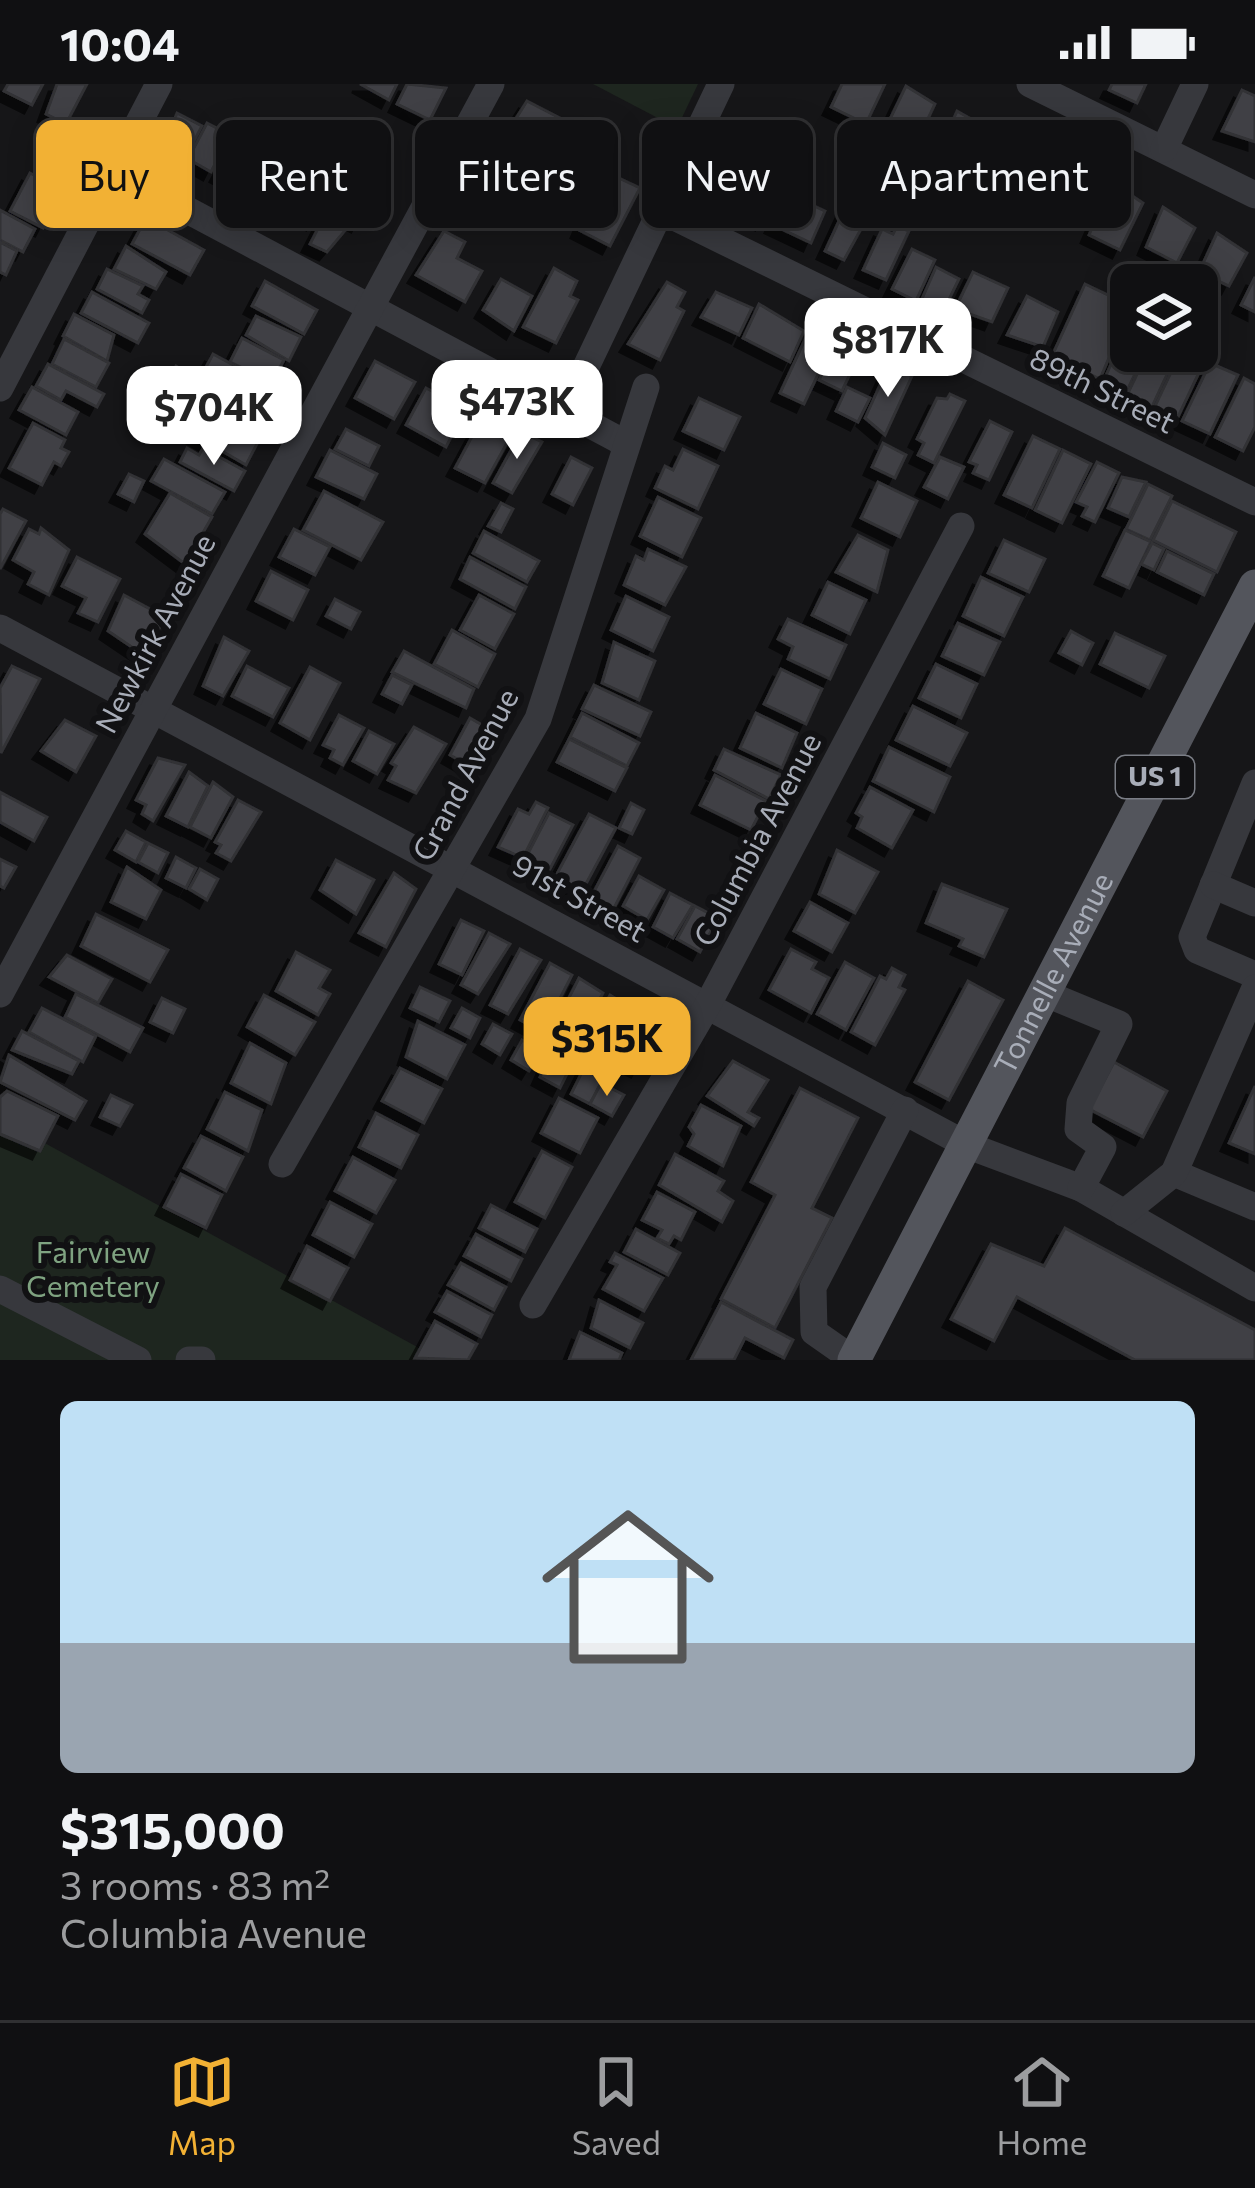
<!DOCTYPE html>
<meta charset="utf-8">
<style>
body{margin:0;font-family:Commissioner,sans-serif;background:#19191b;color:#f1f3f6;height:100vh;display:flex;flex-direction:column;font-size:45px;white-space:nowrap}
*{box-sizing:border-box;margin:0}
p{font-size:39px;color:#9c9d9f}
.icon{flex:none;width:66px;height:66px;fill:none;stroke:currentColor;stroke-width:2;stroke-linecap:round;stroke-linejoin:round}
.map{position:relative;height:1276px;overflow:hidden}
.drawer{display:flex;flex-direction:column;background:#101012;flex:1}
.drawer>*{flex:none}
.guide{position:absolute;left:36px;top:36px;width:1185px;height:108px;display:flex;gap:24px}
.tools{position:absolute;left:1110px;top:180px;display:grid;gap:24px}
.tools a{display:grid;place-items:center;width:108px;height:108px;border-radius:18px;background:#101012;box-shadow:0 6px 30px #0003,0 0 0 3px #303032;font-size:60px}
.price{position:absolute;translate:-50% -102px;padding:0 27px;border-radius:24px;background:#fff;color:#222;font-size:39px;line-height:78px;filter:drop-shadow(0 3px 6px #0008)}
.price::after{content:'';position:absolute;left:50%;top:72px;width:36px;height:27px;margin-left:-18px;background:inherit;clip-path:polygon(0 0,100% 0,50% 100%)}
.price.active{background:#f2b134;color:#111}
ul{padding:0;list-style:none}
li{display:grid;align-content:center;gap:24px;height:636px;padding:0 60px}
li+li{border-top:3px solid #303032}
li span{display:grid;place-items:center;height:372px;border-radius:18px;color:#555}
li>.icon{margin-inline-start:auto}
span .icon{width:216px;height:216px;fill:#fffc;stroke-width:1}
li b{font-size:51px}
.pill{padding:0 42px;border-radius:18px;background:#101012;box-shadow:0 6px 30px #0003,0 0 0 3px #303032;font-size:42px;line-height:108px}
.pill.active{background:#f2b134;color:#111}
.status{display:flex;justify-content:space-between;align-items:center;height:84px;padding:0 60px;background:#101012;direction:ltr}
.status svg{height:33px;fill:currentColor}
.menu{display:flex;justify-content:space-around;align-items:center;height:168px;border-top:3px solid #303032;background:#101012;font-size:33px;color:#9c9d9f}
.menu a{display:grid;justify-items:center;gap:6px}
.menu .active{color:#f2b134}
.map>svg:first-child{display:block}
</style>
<div class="status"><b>10:04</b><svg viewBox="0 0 49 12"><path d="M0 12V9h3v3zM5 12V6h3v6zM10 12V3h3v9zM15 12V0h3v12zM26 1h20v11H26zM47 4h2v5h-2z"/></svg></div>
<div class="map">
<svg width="1255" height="1276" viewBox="0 0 1255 1276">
<defs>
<filter id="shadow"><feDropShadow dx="-8" dy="8" stdDeviation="0" flood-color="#0009"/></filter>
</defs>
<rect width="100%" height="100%" fill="#161618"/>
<g fill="#1e261f">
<path d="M593 0H698L677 44Z"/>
<path d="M0 1035 41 1057 441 1276H0Z"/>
</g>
<g fill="#404145" stroke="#303034" stroke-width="3" filter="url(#shadow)">
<path d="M8 0H43L32 21 4 7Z"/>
<path d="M57 0H87L66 40 46 30Z"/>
<path d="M360 0H397L389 16Z"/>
<path d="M407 0 446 4 430 36 397 20Z"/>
<path d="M842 0H885L866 40 831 23Z"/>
<path d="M1112 0H1146L1137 19 1109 6Z"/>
<path d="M906 2 935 20 919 54 888 39Z"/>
<path d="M1242 6 1255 12V58L1222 47Z"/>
<path d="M527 17 583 46 565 80 506 50Z"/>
<path d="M957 27 987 44 972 79 940 64Z"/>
<path d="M177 29 202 42 178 88 157 77Z"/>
<path d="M207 39 230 51 211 88 188 75Z"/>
<path d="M244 43 262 52 237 100 218 90Z"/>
<path d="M728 45 762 62 731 122 697 105Z"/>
<path d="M63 53 82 63 71 85 52 75Z"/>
<path d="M1008 53 1040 67 1023 104 991 89Z"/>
<path d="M266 54 287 64 263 114 239 101Z"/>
<path d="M517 59 547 74 517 130 487 114 496 98 492 95Z"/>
<path d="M1060 74 1091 94 1075 128 1043 113Z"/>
<path d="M287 76 307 87 285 129 265 118Z"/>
<path d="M762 80 785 92 763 138 739 127Z"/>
<path d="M604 87 640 104 610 162 579 146Z"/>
<path d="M30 89 63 106 43 144 10 127Z"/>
<path d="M306 95 330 109 314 138 290 125Z"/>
<path d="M1112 98 1143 119 1120 166 1089 151Z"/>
<path d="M349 101 372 114 359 140 353 137 327 168 310 160 335 111 342 115Z"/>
<path d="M788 110 825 127 811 159 773 141Z"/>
<path d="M1163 123 1195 144 1177 179 1146 163Z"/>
<path d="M0 126 35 145 23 168 0 156Z"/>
<path d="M844 126 866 136 844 176 825 167Z"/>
<path d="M146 134 204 166 190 191 132 160Z"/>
<path d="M897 142 909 147 886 196 863 186 882 145 893 150Z"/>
<path d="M444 147 465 158 457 174 482 187 465 218 416 191Z"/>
<path d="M1217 149 1247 169 1229 202 1199 188Z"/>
<path d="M0 158 17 167 6 191 0 188Z"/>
<path d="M126 162 166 188 156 205 114 185Z"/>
<path d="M912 165 935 176 916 217 892 205Z"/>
<path d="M936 183 959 195 943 228 921 217Z"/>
<path d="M554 184 577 197 570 212 578 216 556 259 523 243Z"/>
<path d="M107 185 143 202 138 210 149 216 142 229 97 205Z"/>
<path d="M973 188 1008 204 992 238 955 225Z"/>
<path d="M1255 193V228L1241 221Z"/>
<path d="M501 195 532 212 514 247 483 226Z"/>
<path d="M265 197 317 226 304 250 252 222Z"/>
<path d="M667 198 685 208 677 223 684 227 660 276 628 260Z"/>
<path d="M1085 200 1131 222 1100 295 1081 286 1079 290 1052 272Z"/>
<path d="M92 208 149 239 138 259 81 229Z"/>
<path d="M716 208 752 224 739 251 701 233Z"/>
<path d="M1027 212 1058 228 1043 263 1007 251Z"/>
<path d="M759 220 804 247 790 278 743 254Z"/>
<path d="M74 230 114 251 107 277 63 252Z"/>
<path d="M256 232 301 253 289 277 246 251Z"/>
<path d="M1128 242 1131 267H1146L1126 309 1103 298Z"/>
<path d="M808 249 832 261 804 320 780 309Z"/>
<path d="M242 254 284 276 272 298 230 278Z"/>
<path d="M64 255 109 279 96 303 52 280Z"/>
<path d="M838 255 861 267 842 307 819 296Z"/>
<path d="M1148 267H1178L1152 323 1127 311Z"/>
<path d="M1181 267 1205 276 1178 333 1155 322Z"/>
<path d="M213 270 280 306 267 330 199 296Z"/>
<path d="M375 277 415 298 394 335 355 314Z"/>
<path d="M1210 279 1238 291 1210 350 1182 337Z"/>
<path d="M48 280 104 310 97 323 66 307 61 316 36 302Z"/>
<path d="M176 282 197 295 185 317 163 305Z"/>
<path d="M899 286 912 292 885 351 865 334 885 290Z"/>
<path d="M1244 294 1255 300V343L1243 367 1215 353Z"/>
<path d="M32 303 78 328 66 351 19 326Z"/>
<path d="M847 303 870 314 858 338 836 327Z"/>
<path d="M426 304 466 325 446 363 406 341Z"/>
<path d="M950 310 965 317 934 379 918 371 924 359 917 355 937 314 947 315Z"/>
<path d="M699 314 740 333 724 366 683 347Z"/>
<path d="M192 324 258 358 246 381 182 344Z"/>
<path d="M483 332 513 348 485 399 455 384Z"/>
<path d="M990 337 1012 348 989 396 973 389 977 381 969 378Z"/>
<path d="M33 339 65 356 61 364 69 368 61 382 54 378 42 401 9 384Z"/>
<path d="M346 345 379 362 369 382 335 365Z"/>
<path d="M521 348 542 358 512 409 493 399Z"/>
<path d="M1033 352 1060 365 1032 424 1004 411Z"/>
<path d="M883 359 906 371 895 394 872 383Z"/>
<path d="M187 364 199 371 203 364 245 387 234 407 180 378Z"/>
<path d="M683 365 718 382 698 425 655 404 665 382 673 386Z"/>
<path d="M330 366 377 390 364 415 316 393Z"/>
<path d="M1063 366 1091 380 1062 439 1035 426Z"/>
<path d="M571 373 592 384 573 421 552 410Z"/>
<path d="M940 373 964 383 948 415 924 403Z"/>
<path d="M164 375 225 408 212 430 151 397Z"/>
<path d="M1097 378 1119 389 1095 438 1082 432 1087 423 1076 418Z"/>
<path d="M129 390 144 397 134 418 118 410Z"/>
<path d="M1122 393 1146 398 1129 433 1108 424Z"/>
<path d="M878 398 917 417 900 453 861 434Z"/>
<path d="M1148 400 1172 412 1150 456 1126 445Z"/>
<path d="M324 407 383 438 361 476 303 446Z"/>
<path d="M170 409 212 433 185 480 145 450Z"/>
<path d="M658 413 701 434 682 473 640 452Z"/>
<path d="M1172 417 1236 448 1217 488 1153 456Z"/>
<path d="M501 419 513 425 501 448 488 442Z"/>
<path d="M3 425 26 437 0 485V430Z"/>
<path d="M41 444 69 466 49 511 28 500 34 488 13 476 29 445 39 450Z"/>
<path d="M294 445 330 463 315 491 279 473Z"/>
<path d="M1125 446 1151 458 1129 504 1103 492Z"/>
<path d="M484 447 539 477 527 498 473 469Z"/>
<path d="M858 451 888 466 877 508 836 488Z"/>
<path d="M1004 456 1045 475 1029 508 988 489Z"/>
<path d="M1152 459 1164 465 1154 486 1141 480Z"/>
<path d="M648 465 686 483 665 521 624 501 636 472 644 476Z"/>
<path d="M1167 467 1214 490 1204 511 1157 488Z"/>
<path d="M77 473 120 495 98 538 78 529 86 514 62 502Z"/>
<path d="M470 473 526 503 515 525 460 495Z"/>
<path d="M271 487 308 506 293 536 256 517Z"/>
<path d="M981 493 1023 513 1004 552 963 532Z"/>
<path d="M828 498 866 516 850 550 812 531Z"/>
<path d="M124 511 165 533 145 572 108 547Z"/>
<path d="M479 511 514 530 495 565 460 546Z"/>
<path d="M626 512 669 533 653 567 611 546Z"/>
<path d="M335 515 360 528 351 545 326 532Z"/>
<path d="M788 535 846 561 830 595 788 575 793 563 778 555Z"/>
<path d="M958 539 1000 558 984 591 942 572Z"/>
<path d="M452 546 495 570 478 603 434 580Z"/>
<path d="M1071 547 1093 559 1082 581 1059 569Z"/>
<path d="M1115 549 1165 572 1149 604 1100 580Z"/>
<path d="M224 553 249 567 223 612 203 602Z"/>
<path d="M614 558 655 577 639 616 602 599Z"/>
<path d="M404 567 474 605 466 624 392 588Z"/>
<path d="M936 580 977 600 961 634 919 614Z"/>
<path d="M12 582 40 595 1 669 0 604Z"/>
<path d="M247 582 289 604 273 633 232 612Z"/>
<path d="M310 583 340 599 310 656 280 639Z"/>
<path d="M781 585 822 605 806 640 764 620Z"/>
<path d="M392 591 412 601 402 620 382 610Z"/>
<path d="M594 601 651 628 640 652 582 625Z"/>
<path d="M913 622 967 649 950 682 896 656Z"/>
<path d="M582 629 639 659 627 682 570 653Z"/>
<path d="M756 629 797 649 782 684 740 664Z"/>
<path d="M339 631 364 644 343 681 330 674 334 666 323 661Z"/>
<path d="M470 634 491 646 471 683 450 671Z"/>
<path d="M65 636 96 652 76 688 41 667Z"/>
<path d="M414 643 446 660 416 709 388 696 396 682 391 679Z"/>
<path d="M369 647 394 660 377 690 353 677Z"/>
<path d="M569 655 627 684 615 707 557 678Z"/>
<path d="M889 663 950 693 934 728 873 697Z"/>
<path d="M724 665 781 691 769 715 714 686Z"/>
<path d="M158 674 185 681 153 737 142 730 146 721 136 716Z"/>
<path d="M189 688 208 702 188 743 166 732Z"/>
<path d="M715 691 766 717 751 746 700 721Z"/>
<path d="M213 698 233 713 211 754 190 743Z"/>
<path d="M870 703 913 726 892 764 857 744 862 733 856 729Z"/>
<path d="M0 708 47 733 34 757 0 738Z"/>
<path d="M238 716 261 728 231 777 216 769 221 761 215 758Z"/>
<path d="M536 718 548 724 523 774 498 763 518 725 529 730Z"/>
<path d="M631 719 644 726 632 750 619 744Z"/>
<path d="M549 729 573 741 549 787 525 775Z"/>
<path d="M589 730 616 744 579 813 552 799Z"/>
<path d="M126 747 146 758 136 778 115 766Z"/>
<path d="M148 759 168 769 158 789 138 778Z"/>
<path d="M618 762 640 774 613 826 590 815Z"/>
<path d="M837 766 878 788 855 829 819 810Z"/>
<path d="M176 773 196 784 186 804 166 794Z"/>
<path d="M0 775 16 783 4 804 0 802Z"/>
<path d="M336 776 374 796 356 830 320 806Z"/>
<path d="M127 783 161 806 146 835 111 818Z"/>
<path d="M200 785 218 795 207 816 189 805Z"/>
<path d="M394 789 416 805 386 863 359 849Z"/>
<path d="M639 792 664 806 647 836 623 822Z"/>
<path d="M942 800 1007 825 984 873 959 862 963 855 926 839Z"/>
<path d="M670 809 693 821 673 854 653 843Z"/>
<path d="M810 818 848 839 832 868 794 847Z"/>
<path d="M695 822 718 834 700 868 677 855Z"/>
<path d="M96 830 168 866 150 898 81 862Z"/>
<path d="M461 836 484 847 462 891 439 880Z"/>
<path d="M489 849 510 860 478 910 461 901Z"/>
<path d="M520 865 541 876 508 930 490 921Z"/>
<path d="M791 865 816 878 812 885 829 894 811 929 769 906Z"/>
<path d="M296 868 330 886 319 904 330 910 318 931 276 907Z"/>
<path d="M67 871 112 895 98 919 49 893Z"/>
<path d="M845 878 874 894 846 946 817 930Z"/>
<path d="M550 879 572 891 549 936 540 931 533 943 520 936Z"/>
<path d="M892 884 905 891 899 903 905 906 875 961 851 948 880 892 886 895Z"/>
<path d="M579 894 603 909 579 954 555 941Z"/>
<path d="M968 897 1003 916 949 1016 915 998Z"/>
<path d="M420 903 450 917 439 938 410 924Z"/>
<path d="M76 910 143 944 130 968 65 933Z"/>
<path d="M264 911 315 938 295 971 247 943Z"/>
<path d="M610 911 633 925 607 970 584 957Z"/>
<path d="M162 914 185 925 173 949 150 938Z"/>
<path d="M42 924 96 952 83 978 29 948Z"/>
<path d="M462 924 480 934 470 954 451 944Z"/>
<path d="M643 925 663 936 639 985 615 973Z"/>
<path d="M418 937 465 961 447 995 406 973Z"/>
<path d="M493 940 512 950 500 971 482 960Z"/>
<path d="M22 947 79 977 72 990 12 966Z"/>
<path d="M522 956 541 967 529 987 511 976Z"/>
<path d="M250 959 286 979 271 1020 231 999Z"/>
<path d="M9 971 86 1017 75 1036 0 998Z"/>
<path d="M549 973 570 984 560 1004 540 993Z"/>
<path d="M733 977 768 996 748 1028 759 1034 754 1042 707 1012Z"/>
<path d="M1114 978 1167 1007 1143 1053 1089 1025Z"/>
<path d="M400 984 442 1005 424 1039 382 1017Z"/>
<path d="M584 984 604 994 590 1020 571 1010Z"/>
<path d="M601 999 624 1011 612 1032 590 1020Z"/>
<path d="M1255 1002V1070L1229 1059Z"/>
<path d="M800 1004 858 1034 812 1124 832 1134 775 1244 721 1215 775 1111 751 1098Z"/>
<path d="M7 1007 58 1032 40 1067 0 1050V1013Z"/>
<path d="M225 1008 262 1026 248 1067 207 1045Z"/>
<path d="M111 1011 132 1021 120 1042 100 1033Z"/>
<path d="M559 1014 598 1034 580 1069 541 1049Z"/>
<path d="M701 1021 741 1042 723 1082 688 1062 694 1050 689 1043Z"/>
<path d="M376 1029 418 1051 401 1084 359 1063Z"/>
<path d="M201 1052 243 1073 226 1107 184 1084Z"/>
<path d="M542 1067 572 1083 545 1134 515 1118Z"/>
<path d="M675 1070 724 1097 718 1107 733 1117 722 1138 659 1101Z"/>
<path d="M353 1073 395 1096 376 1129 335 1107Z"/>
<path d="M181 1090 222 1111 206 1144 164 1123Z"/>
<path d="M657 1108 695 1128 681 1156 674 1152 669 1160 657 1154 662 1146 642 1136Z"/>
<path d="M330 1118 372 1140 354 1173 313 1151Z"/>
<path d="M491 1121 537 1145 525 1168 479 1144Z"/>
<path d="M1065 1144 1255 1246V1276H1135L1017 1213 994 1257 951 1235 991 1160 1044 1182Z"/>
<path d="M636 1145 680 1169 668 1191 624 1168Z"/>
<path d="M476 1150 522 1175 511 1197 464 1172Z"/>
<path d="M307 1162 348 1184 330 1217 290 1196Z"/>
<path d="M615 1169 663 1194 644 1227 603 1205 617 1181 610 1178Z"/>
<path d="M461 1179 506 1203 494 1226 448 1201Z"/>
<path d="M447 1207 492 1231 481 1253 435 1228Z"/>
<path d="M599 1216 643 1239 630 1264 591 1244Z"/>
<path d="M721 1218 793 1256 784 1274 745 1254 734 1276H691Z"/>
<path d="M435 1237 477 1260 468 1276 415 1274Z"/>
<path d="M580 1248 622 1269 619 1276H569Z"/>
</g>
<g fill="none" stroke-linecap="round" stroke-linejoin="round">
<g stroke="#37383d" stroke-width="27">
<path d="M1030 0 1255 111"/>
<path d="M1164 65 1195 0"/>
<path d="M116 88 619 356 625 364"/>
<path d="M662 127 1255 418"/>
<path d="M0 304 159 0"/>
<path d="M565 327 721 0"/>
<path d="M0 544 969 1062 1081 1104 1255 1204"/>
<path d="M1255 699 1192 853 1197 866 1255 891"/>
<path d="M1213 801 1255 819"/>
<path d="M1044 909 1119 940 1080 1019 1078 1045 1103 1063 1081 1104"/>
<path d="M0 910 491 0"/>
<path d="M282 1080 538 635 646 303"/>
<path d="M1174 1089 1255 1123"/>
<path d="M1124 1129 1174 1089 1255 904"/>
<path d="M0 1205 138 1276"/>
<path d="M533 1221 707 922 961 442"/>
<path d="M189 1276H202"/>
<path d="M854 1276 814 1248 813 1203 905 1026"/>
</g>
<path stroke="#53555c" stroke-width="33" id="s1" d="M854 1276 1255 502"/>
</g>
<g text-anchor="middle" stroke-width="12" stroke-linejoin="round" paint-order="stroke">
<rect fill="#111113" stroke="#7b7e86" stroke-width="3" x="1116" y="672" width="78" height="42" rx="9"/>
<g font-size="27" font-weight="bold" fill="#a8adb8">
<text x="1155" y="702">US 1</text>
</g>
<g font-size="30" fill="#a8adb8" stroke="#111113">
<text transform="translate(1102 307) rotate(26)" y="10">89th Street</text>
<text transform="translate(156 550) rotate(-62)" y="10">Newkirk Avenue</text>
<text transform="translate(466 691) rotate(-62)" y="10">Grand Avenue</text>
<text transform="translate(758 756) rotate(-62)" y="10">Columbia Avenue</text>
<text transform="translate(579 815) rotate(29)" y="10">91st Street</text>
<text dy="10" stroke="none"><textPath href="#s1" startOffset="435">Tonnelle Avenue</textPath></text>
</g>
<g font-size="30" fill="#7fa381" stroke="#111113">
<text x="93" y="1179">Fairview<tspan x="93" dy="34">Cemetery</tspan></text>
</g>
</g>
</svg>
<div class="tools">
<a><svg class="icon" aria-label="layers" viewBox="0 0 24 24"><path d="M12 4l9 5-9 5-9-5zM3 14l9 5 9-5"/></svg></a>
</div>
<b class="price" style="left:888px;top:316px">$817K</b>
<b class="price" style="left:517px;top:378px">$473K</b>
<b class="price" style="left:214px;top:384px">$704K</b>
<b class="price active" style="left:607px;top:1015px">$315K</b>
<div class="guide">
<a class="pill active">Buy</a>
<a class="pill">Rent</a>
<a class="pill">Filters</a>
<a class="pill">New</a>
<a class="pill">Apartment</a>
</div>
</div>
<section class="drawer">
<ul>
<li><span style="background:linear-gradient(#bfe0f5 65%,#9aa5b1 0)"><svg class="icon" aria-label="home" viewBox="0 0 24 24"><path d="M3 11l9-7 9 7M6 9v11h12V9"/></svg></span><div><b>$315,000</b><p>3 rooms · 83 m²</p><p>Columbia Avenue</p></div></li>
</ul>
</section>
<nav class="menu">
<a class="active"><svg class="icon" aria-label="map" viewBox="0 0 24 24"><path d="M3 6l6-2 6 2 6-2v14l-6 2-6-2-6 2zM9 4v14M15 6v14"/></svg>Map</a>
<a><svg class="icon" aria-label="saved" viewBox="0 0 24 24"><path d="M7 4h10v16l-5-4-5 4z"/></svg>Saved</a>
<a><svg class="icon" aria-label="home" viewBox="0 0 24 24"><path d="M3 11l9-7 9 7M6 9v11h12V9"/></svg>Home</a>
</nav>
